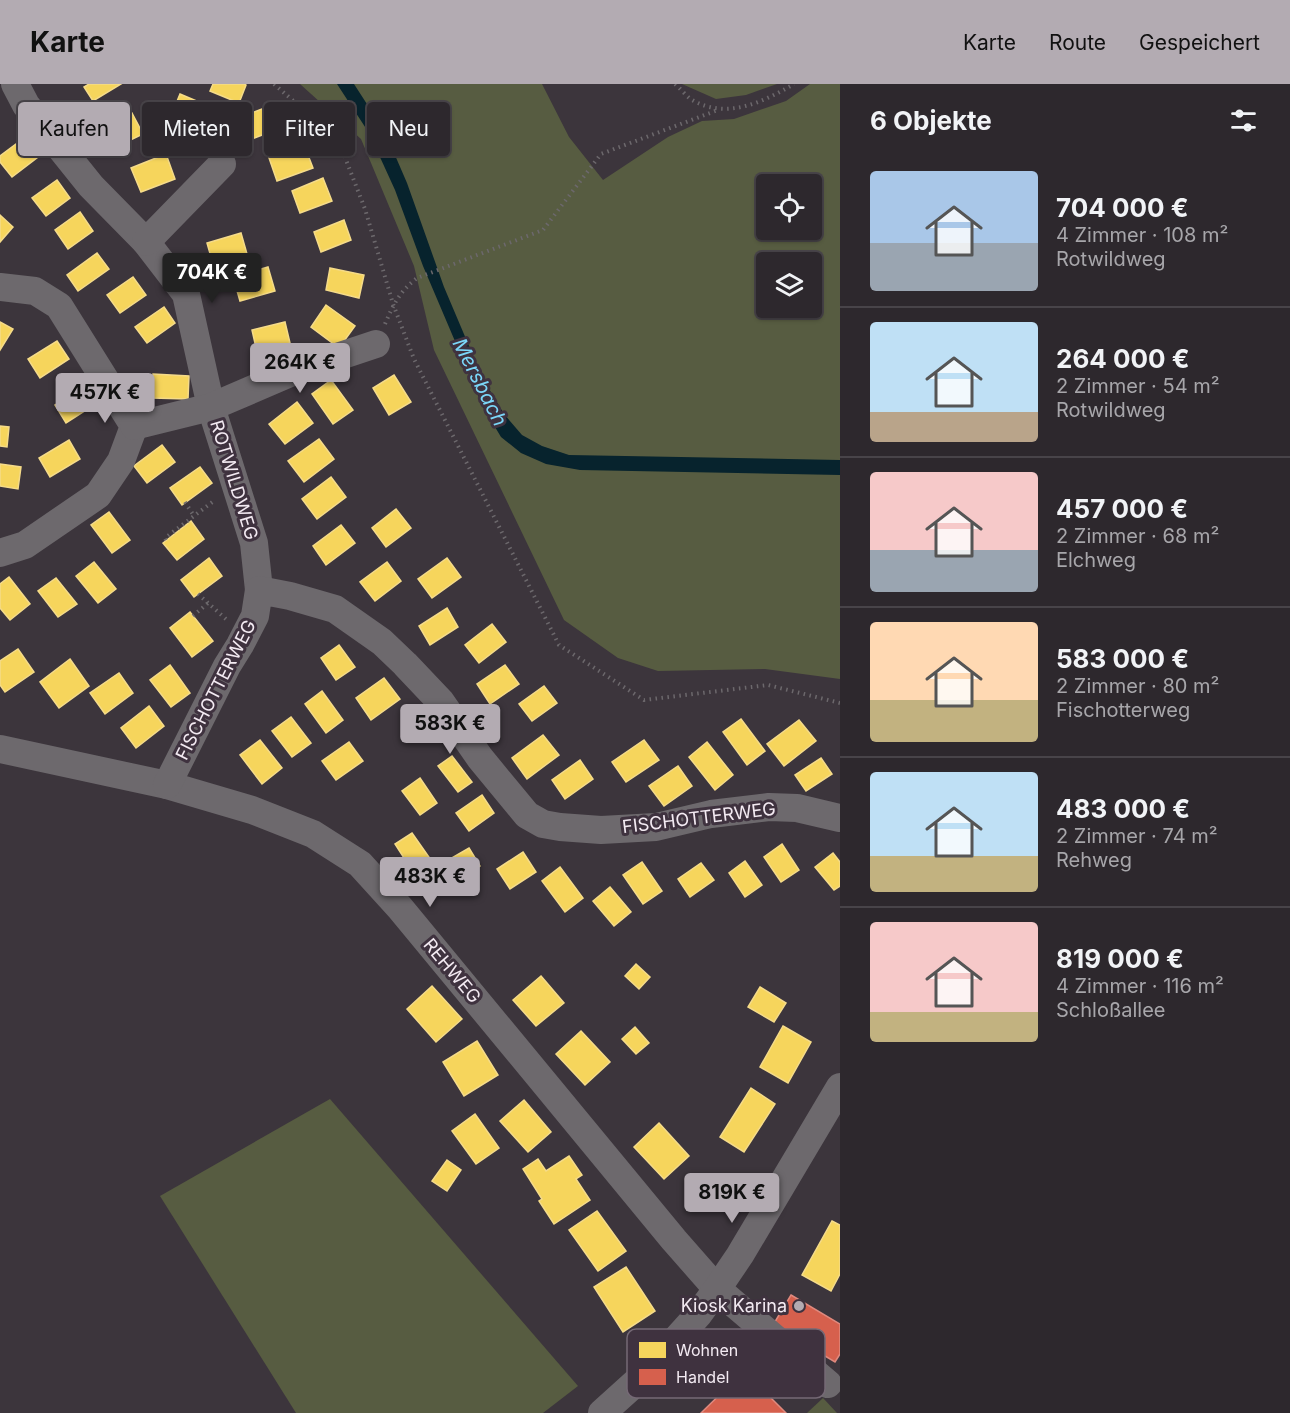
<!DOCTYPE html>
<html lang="de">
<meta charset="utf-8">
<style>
body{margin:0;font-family:Inter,sans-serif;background:#393439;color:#f1f3f6;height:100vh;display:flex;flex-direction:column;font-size:22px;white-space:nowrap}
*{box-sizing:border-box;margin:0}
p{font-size:20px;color:#a7a6aa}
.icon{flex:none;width:33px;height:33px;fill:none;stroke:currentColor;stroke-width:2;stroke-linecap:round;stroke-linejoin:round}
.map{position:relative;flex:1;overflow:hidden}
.details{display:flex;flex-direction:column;background:#2d282d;width:450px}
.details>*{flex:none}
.top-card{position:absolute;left:18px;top:18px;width:570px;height:54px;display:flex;gap:12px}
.fabs{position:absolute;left:756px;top:90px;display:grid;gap:12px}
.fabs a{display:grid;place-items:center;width:66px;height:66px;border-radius:6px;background:#2d282d;box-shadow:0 2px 4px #0004,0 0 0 2px #484449;font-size:30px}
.price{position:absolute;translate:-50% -51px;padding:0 14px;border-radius:6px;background:#b3abb2;color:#111;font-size:20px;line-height:39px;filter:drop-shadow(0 2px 3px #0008)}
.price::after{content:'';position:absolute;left:50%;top:36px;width:18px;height:14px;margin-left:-9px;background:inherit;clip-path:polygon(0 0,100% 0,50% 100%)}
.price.selected{background:#222;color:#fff}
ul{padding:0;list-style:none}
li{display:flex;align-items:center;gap:18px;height:150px;padding:0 30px}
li+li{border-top:2px solid #484449}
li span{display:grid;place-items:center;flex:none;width:168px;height:120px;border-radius:6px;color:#555}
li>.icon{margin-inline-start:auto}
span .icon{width:72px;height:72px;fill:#fffc;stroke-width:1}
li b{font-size:26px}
h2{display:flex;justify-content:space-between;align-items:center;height:72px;padding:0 30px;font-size:26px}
.pill{padding:0 21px;border-radius:6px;background:#2d282d;box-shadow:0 2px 4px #0004,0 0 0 2px #484449;font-size:21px;line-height:54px}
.pill.selected{background:#b3abb2;color:#111}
header{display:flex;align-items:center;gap:36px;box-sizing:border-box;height:84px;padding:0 30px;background:#b3abb2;color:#111}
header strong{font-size:28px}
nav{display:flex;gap:33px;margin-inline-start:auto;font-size:21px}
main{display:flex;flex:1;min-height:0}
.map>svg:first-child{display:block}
</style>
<header>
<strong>Karte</strong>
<nav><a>Karte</a><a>Route</a><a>Gespeichert</a></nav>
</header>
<main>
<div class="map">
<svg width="840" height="1329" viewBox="0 0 840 1329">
<rect width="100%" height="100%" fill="#3c353c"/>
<g fill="#575c41" fill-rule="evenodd">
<path d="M300 0H542L569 53 603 96 668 53 702 37 734 35 786 17 810 0H840V595L765 585 658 587 618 574 564 536 434 266 414 182 361 55ZM766 100H812V146H766ZM766 178H812V224H766Z"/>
<path d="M682 0H777L746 11 716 15Z"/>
<path d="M330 1015 578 1302 543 1329H296L160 1112Z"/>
<path d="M823 1314 837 1329H807Z"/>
</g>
<path fill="#07232d" d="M337 0H354L385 48 407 99 444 203 483 295 504 330 522 351 542 362 569 371 840 376V391L580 386 546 380 521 369 501 353 483 323 423 182 395 106 369 49Z"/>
<g fill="#f6d55c" stroke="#f5db89" stroke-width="1.5">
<path d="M89 0H121L93 17 84 3Z"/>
<path d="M213 0H244L246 1 239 19 210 7Z"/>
<path d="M180 10 213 24 204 46 171 32Z"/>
<path d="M275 20 283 43 249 56 241 33Z"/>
<path d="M132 29 143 50 110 66 99 45Z"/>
<path d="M24 54 38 73 12 93 0 78V72Z"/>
<path d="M303 58 313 84 277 97 268 71Z"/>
<path d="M166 70 175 95 141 108 131 84Z"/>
<path d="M323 94 332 117 300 129 292 107Z"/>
<path d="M57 96 70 114 46 132 32 114Z"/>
<path d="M80 128 93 147 68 165 55 146Z"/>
<path d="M0 131 13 143 0 158Z"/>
<path d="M344 136 351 156 321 168 314 148Z"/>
<path d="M241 149 247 170 213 180 207 159Z"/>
<path d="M97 169 109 185 78 207 67 191Z"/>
<path d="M268 183 275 207 240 217 233 193Z"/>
<path d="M330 184 364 191 359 214 326 206Z"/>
<path d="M133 193 146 211 120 229 107 211Z"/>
<path d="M326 221 355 242 339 264 311 243Z"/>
<path d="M164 223 175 239 147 259 135 243Z"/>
<path d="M0 238 13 245 0 266Z"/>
<path d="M285 238 290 259 257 268 252 246Z"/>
<path d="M57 257 69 275 40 294 28 275Z"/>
<path d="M153 290 189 292 188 315 152 314Z"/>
<path d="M394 291 411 318 389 331 373 304Z"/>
<path d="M331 296 353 326 333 340 312 310Z"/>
<path d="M85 302 97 319 66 339 55 321Z"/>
<path d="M297 318 313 339 285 360 269 340Z"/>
<path d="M0 342 9 343 7 363 0 362Z"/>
<path d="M319 355 334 375 304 398 288 377Z"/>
<path d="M69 356 80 375 50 393 39 374Z"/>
<path d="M162 361 175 378 147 399 134 382Z"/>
<path d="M0 380 21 383 18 405 0 402Z"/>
<path d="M200 383 212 399 182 421 170 404Z"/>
<path d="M331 393 346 413 317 435 302 415Z"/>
<path d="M396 425 411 444 386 463 372 444Z"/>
<path d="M109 428 130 456 112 469 91 441Z"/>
<path d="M191 437 204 455 177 476 163 459Z"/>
<path d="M341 441 355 459 326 481 313 462Z"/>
<path d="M209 474 222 492 194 513 181 496Z"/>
<path d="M447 474 461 493 432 514 418 495Z"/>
<path d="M94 478 116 505 98 519 76 492Z"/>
<path d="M387 478 401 497 375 517 360 498Z"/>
<path d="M9 493 30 520 10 536 0 524V500Z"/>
<path d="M56 494 77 520 58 533 38 507Z"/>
<path d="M447 524 458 543 430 561 419 542Z"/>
<path d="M190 528 213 557 192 573 170 544Z"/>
<path d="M492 540 506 558 479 579 465 561Z"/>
<path d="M339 561 355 583 336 596 321 574Z"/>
<path d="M18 565 34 588 5 608 0 601V577Z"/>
<path d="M70 575 89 602 59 624 40 598Z"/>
<path d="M170 581 190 609 171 623 150 596Z"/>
<path d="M505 581 519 600 490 620 477 600Z"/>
<path d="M119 589 133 609 105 630 90 609Z"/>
<path d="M384 594 400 615 371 636 356 614Z"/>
<path d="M544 602 557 619 532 637 519 620Z"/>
<path d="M322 607 343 636 326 649 305 620Z"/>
<path d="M149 622 164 642 136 664 121 644Z"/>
<path d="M291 633 311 659 292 673 272 647Z"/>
<path d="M741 635 765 667 747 681 723 648Z"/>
<path d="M799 636 816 657 784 682 767 660Z"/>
<path d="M543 651 559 671 527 695 512 674Z"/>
<path d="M260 656 282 684 262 700 240 671Z"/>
<path d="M644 656 659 676 626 698 612 678Z"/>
<path d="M349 658 363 677 336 696 322 677Z"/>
<path d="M707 658 733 691 715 706 689 673Z"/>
<path d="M452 672 472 698 458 708 438 682Z"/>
<path d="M821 674 832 690 806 707 795 691Z"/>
<path d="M580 676 593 695 565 715 552 696Z"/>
<path d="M678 682 692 702 664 722 649 702Z"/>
<path d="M420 694 437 719 420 731 402 707Z"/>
<path d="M482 711 494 729 469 747 456 729Z"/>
<path d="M412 749 431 776 413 788 395 760Z"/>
<path d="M782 760 799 786 781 798 764 773Z"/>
<path d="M469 764 480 782 455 798 443 779Z"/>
<path d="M523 768 536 788 510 805 497 785Z"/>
<path d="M833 769 840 778V802L834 806 815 783Z"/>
<path d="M745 777 762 801 745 813 729 789Z"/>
<path d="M642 778 662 807 643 820 623 791Z"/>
<path d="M701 779 714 796 690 813 678 795Z"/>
<path d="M560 783 583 814 565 828 542 797Z"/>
<path d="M610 803 631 828 614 842 593 817Z"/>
<path d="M636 880 650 893 639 905 625 892Z"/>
<path d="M541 892 564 919 536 942 513 916Z"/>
<path d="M432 902 462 935 436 958 407 925Z"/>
<path d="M760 903 786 919 774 938 748 923Z"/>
<path d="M783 942 811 958 788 999 760 983Z"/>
<path d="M635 943 649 959 636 970 622 955Z"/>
<path d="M581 947 610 978 585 1001 556 970Z"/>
<path d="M477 957 498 991 464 1012 443 978Z"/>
<path d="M751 1004 775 1020 744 1068 720 1053Z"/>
<path d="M524 1016 551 1048 528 1068 500 1037Z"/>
<path d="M475 1030 499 1064 476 1080 452 1047Z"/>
<path d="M659 1039 689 1072 664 1095 634 1063Z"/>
<path d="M569 1072 582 1091 576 1095 590 1116 554 1140 539 1117 542 1115 523 1085 538 1075 546 1087Z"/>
<path d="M447 1076 461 1086 447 1107 432 1097Z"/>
<path d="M597 1127 626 1167 598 1187 569 1146Z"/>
<path d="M832 1137 840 1141V1190L831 1207 802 1191Z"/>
<path d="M626 1183 655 1227 623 1248 594 1203Z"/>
</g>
<g fill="#d6604d" stroke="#df897e" stroke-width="1.5">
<path d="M791 1211 840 1240V1270L835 1278 773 1241Z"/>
<path d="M744 1287 786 1329H701Z"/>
</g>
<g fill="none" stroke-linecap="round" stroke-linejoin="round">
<g stroke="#6c686c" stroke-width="4" stroke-dasharray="1.5 4.5" stroke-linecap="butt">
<path d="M274 0 322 42 341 63 365 125 393 220 414 275 559 561 644 616 768 601 840 619"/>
<path d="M675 0C681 5 686 12 692 16 727 36 763 18 794 0"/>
<path d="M385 240C393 221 400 207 417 194L543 146 601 70 718 26"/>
<path d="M185 418 194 432"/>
<path d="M166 456 165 454 215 416"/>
<path d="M198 510 227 536"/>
<path d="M193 532 208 519"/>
</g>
<g stroke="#6d696d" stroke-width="28">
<path d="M15 0 26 21 91 102 146 158 186 210 211 323 254 459 259 506"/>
<path d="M146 158 222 80"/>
<path d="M0 203 35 207 59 222 134 342 121 377 98 411 25 461 0 469"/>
<path d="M134 342 211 323 295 287 376 260"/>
<path d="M0 665 167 701 252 726 313 750 360 780 400 824 674 1156 717 1205 828 1300"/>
<path d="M167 701 227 582 240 561 255 532 259 506 290 512 335 525 382 558 405 580 441 618 480 674 527 731 543 740 560 743 601 746 656 743 711 730 769 723 797 724 840 734"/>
<path d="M602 1329 643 1292 698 1231 717 1205 740 1171 840 1003"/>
</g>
</g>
<circle fill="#b3abb2" stroke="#3f323f" stroke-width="2" cx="799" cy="1222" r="6"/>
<g text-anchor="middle" stroke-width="6" stroke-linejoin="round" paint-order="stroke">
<g font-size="18" fill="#f3eaf2" stroke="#3f323f">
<text transform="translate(234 396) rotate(73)" y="6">ROTWILDWEG</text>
<text transform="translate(216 606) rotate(-63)" y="6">FISCHOTTERWEG</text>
<text transform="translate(699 734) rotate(-7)" y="6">FISCHOTTERWEG</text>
<text transform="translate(452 887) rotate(50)" y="6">REHWEG</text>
</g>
<g font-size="18" fill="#f3eaf2" stroke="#3f323f" text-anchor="end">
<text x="787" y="1228">Kiosk Karina</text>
</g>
<g font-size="20" font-style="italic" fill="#7bd6f8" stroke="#3f323f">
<text transform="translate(480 298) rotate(63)" y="7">Mersbach</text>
</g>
</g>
<rect x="627" y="1245" width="198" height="69" rx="9" fill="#3f323f" stroke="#756975" stroke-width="1.5"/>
<rect x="639" y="1258" width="27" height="16" fill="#f6d55c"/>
<rect x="639" y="1285" width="27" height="16" fill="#d6604d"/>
<g font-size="16" fill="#f3eaf2">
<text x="676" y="1272">Wohnen</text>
<text x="676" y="1299">Handel</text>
</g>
</svg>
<div class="fabs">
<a><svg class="icon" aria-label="locate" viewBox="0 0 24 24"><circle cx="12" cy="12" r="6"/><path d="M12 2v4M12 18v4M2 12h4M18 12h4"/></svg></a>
<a><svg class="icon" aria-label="layers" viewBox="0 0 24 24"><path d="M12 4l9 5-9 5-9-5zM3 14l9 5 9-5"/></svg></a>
</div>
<b class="price selected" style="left:212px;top:220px">704K €</b>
<b class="price" style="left:300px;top:310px">264K €</b>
<b class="price" style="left:105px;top:340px">457K €</b>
<b class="price" style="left:450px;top:671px">583K €</b>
<b class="price" style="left:430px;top:824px">483K €</b>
<b class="price" style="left:732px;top:1140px">819K €</b>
<div class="top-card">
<a class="pill selected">Kaufen</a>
<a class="pill">Mieten</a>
<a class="pill">Filter</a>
<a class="pill">Neu</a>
</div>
</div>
<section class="details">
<h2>6 Objekte<svg class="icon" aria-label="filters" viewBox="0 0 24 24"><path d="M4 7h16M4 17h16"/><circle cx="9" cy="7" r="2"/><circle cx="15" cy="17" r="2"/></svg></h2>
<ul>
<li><span style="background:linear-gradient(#a9c7e8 60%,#9aa5b1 0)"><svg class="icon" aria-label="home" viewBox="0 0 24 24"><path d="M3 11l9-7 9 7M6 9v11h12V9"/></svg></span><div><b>704 000 €</b><p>4 Zimmer · 108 m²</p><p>Rotwildweg</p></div></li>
<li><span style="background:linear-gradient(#bfe0f5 75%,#b9a48a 0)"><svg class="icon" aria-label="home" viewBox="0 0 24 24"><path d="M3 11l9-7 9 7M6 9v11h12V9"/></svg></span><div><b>264 000 €</b><p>2 Zimmer · 54 m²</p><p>Rotwildweg</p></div></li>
<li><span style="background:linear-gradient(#f6c9c9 65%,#9aa5b1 0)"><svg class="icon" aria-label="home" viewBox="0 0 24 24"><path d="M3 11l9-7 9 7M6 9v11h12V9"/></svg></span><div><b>457 000 €</b><p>2 Zimmer · 68 m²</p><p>Elchweg</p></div></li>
<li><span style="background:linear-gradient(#ffd9b3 65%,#c2b280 0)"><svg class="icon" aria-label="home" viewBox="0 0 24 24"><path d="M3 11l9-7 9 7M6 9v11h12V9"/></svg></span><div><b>583 000 €</b><p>2 Zimmer · 80 m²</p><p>Fischotterweg</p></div></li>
<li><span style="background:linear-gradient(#bfe0f5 70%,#c2b280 0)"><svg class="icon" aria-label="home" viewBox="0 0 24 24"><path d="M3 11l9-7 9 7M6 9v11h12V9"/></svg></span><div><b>483 000 €</b><p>2 Zimmer · 74 m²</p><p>Rehweg</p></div></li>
<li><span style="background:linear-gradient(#f6c9c9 75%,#c2b280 0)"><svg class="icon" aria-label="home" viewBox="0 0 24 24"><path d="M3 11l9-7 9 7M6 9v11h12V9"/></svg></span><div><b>819 000 €</b><p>4 Zimmer · 116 m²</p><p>Schloßallee</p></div></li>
</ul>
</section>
</main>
